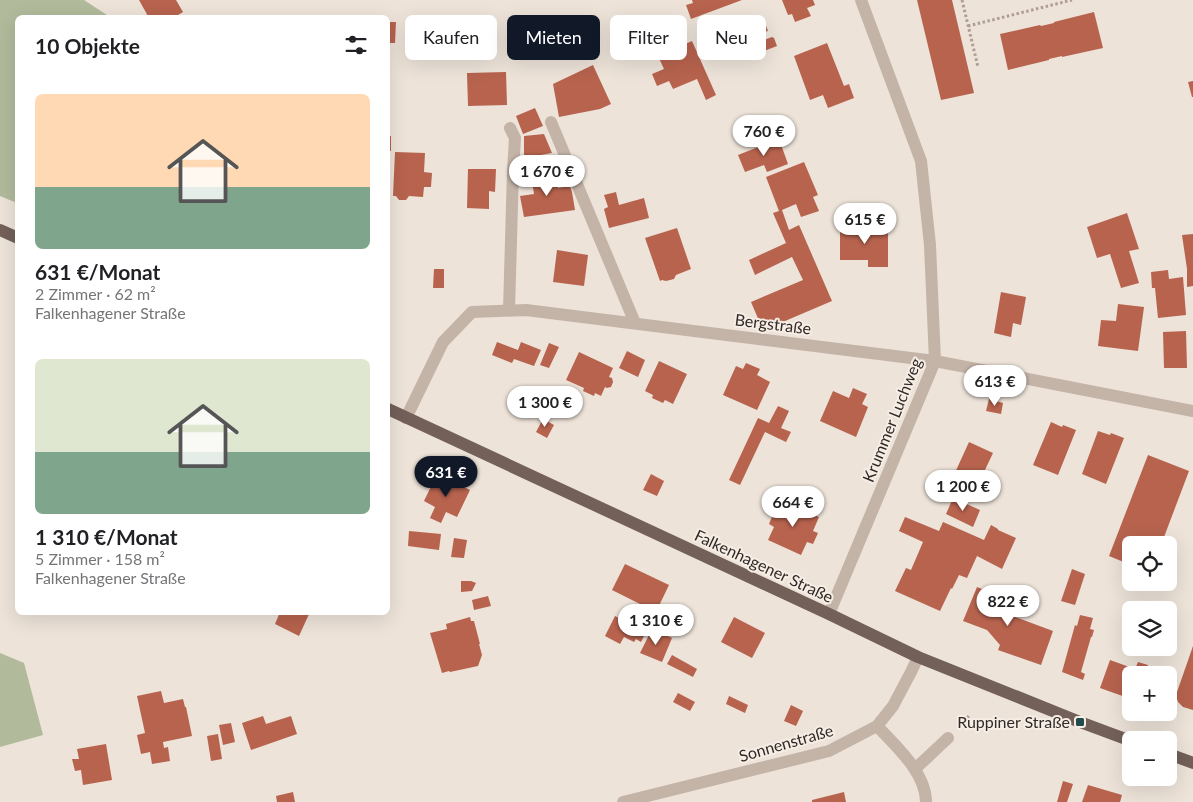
<!DOCTYPE html>
<html lang="de">
<meta charset="utf-8">
<style>
body{margin:0;font-family:Lato,sans-serif;background:#f6f6f6;color:#202124;height:100vh;display:flex;flex-direction:column;font-size:19px;white-space:nowrap}
*{box-sizing:border-box;margin:0}
p{font-size:16px;color:#757577}
.icon{flex:none;width:28px;height:28px;fill:none;stroke:currentColor;stroke-width:2;stroke-linecap:round;stroke-linejoin:round}
.map{position:relative;flex:1;overflow:hidden}
.sheet{position:absolute;left:15px;top:15px;width:375px;height:600px;display:flex;flex-direction:column;background:#fff;border-radius:8px;box-shadow:0 5px 20px #0002}
.sheet>*{flex:none}
.top-card{position:absolute;left:405px;top:15px;width:475px;height:45px;display:flex;gap:10px}
.tools{position:absolute;left:1122px;top:536px;display:grid;gap:10px}
.tools a{display:grid;place-items:center;width:55px;height:55px;border-radius:8px;background:#fff;box-shadow:0 5px 20px #0002;font-size:25px}
.price{position:absolute;translate:-50% -42px;padding:0 11px;border-radius:18px;background:#fff;color:#222;font-size:16px;line-height:32px;filter:drop-shadow(0 1px 2px #0008)}
.price::after{content:'';position:absolute;left:50%;top:30px;width:15px;height:11px;margin-left:-8px;background:inherit;clip-path:polygon(0 0,100% 0,50% 100%)}
.price.selected{background:#111827;color:#fff}
ul{padding:0;list-style:none}
li{display:grid;align-content:center;gap:10px;height:265px;padding:0 20px}
li span{display:grid;place-items:center;height:155px;border-radius:8px;color:#555}
li>.icon{margin-inline-start:auto}
span .icon{width:90px;height:90px;fill:#fffc;stroke-width:1}
li b{font-size:21px}
h2{display:flex;justify-content:space-between;align-items:center;height:60px;padding:0 20px;font-size:21px}
.pill{padding:0 18px;border-radius:8px;background:#fff;box-shadow:0 5px 20px #0002;font-size:18px;line-height:45px}
.pill.selected{background:#111827;color:#fff}
.map>svg:first-child{display:block}
</style>
<div class="map">
<svg width="1193" height="802" viewBox="0 0 1193 802">
<rect width="100%" height="100%" fill="#ede3d9"/>
<g fill="#b1ba9b">
<path d="M0 0H84L110 17 18 18 17 203 0 196Z"/>
<path d="M0 653 24 663 43 735 0 747Z"/>
</g>
<g fill="#b7634e">
<path d="M139 0H176L183 12 173 18H149Z"/>
<path d="M692 0H742L691 19 686 5 693 3Z"/>
<path d="M782 0H813L815 5 807 8 811 16 795 22 792 14 788 15Z"/>
<path d="M917 0H952L974 93 941 100Z"/>
<path d="M1094 12 1103 48 1062 57V56L1049 59V60L1008 70 1000 34 1040 25 1041 26 1054 23V22Z"/>
<path d="M763 18 768 31 757 34 753 22Z"/>
<path d="M388 22H396L395 43H388Z"/>
<path d="M772 37 774 38 777 46 759 53 756 43Z"/>
<path d="M692 41 716 95 706 100 697 79 673 89 669 81 657 86 652 74 664 69 658 56Z"/>
<path d="M827 43 844 86 849 84 854 98 828 108 823 95 810 100 794 56Z"/>
<path d="M593 65 611 104 600 109 559 117 553 84Z"/>
<path d="M506 72 507 105 468 106 467 73Z"/>
<path d="M1193 81V97H1192L1188 82Z"/>
<path d="M535 108 543 126 523 134 516 116Z"/>
<path d="M544 134 552 153 524 158V136Z"/>
<rect x="388" y="136" width="3" height="15"/>
<path d="M779 139 788 164 767 172 764 165 745 172 738 155Z"/>
<path d="M395 152 425 153 424 172 432 173 431 187H424L423 197 409 196 406 200H399L396 196H393Z"/>
<path d="M804 162 818 195 813 197 819 211 801 217 796 204 782 210 789 230 799 225 832 301 778 324 760 323 751 302 803 280 792 257 755 275 749 260 786 243 773 213 779 211 766 177Z"/>
<path d="M468 169H496L495 192 489 191V209L467 208Z"/>
<path d="M549 170 550 178 556 177 558 188 570 186 572 192 575 210 524 217 520 196 534 194 532 181 536 180 535 172Z"/>
<path d="M616 192 619 205 644 198 649 218 609 228 604 209 608 207 604 195Z"/>
<path d="M1127 213 1139 249 1129 251 1139 283 1121 288 1110 254 1097 258 1087 227Z"/>
<path d="M840 226H888V267H868V260H840Z"/>
<path d="M677 228 691 269 676 275 674 279 666 281 662 280 660 281 645 238Z"/>
<path d="M1193 234V286L1187 287V269L1182 235Z"/>
<path d="M557 250 588 255 584 286 553 282Z"/>
<path d="M434 269H444V288H433Z"/>
<path d="M1168 270 1169 279 1183 277 1186 315 1158 318 1155 288H1152L1151 272Z"/>
<path d="M1001 292 1026 297 1021 325 1013 323 1011 337 994 333Z"/>
<path d="M1118 304 1144 307 1138 351 1098 346 1101 320 1116 321Z"/>
<path d="M1186 331 1187 368H1164L1163 332Z"/>
<path d="M497 342 518 350 521 342 541 350 534 366 514 359 512 363 492 355Z"/>
<path d="M549 343 559 347 549 368 540 365Z"/>
<path d="M627 351 645 360 638 377 619 368Z"/>
<path d="M579 352 613 368 609 377 612 378 613 382 611 387 607 388 605 387 601 396 595 393 594 396 583 391 584 388 566 380Z"/>
<path d="M659 361 687 374 673 404 665 400 663 403 652 398 653 395 645 391Z"/>
<path d="M746 363 760 369 757 375 770 382 757 410 723 395 736 366 743 369Z"/>
<path d="M853 388 867 394 862 404 868 407 856 437 820 421 833 391 849 398Z"/>
<path d="M989 399 1003 403 1001 414 986 411Z"/>
<path d="M778 406 789 411 781 428 791 432 786 442 765 432 740 485 729 480 758 418 769 423Z"/>
<path d="M543 419 554 425 547 438 536 432Z"/>
<path d="M1051 422 1062 427 1063 425 1076 430 1058 475 1033 465Z"/>
<path d="M1098 431 1110 435 1111 433 1124 438 1106 484 1082 474Z"/>
<path d="M969 442 993 453 976 489 953 477Z"/>
<path d="M1148 455 1189 471 1161 545H1131V565L1109 556Z"/>
<path d="M437 474 470 490 457 517 446 512 441 523 430 518 435 507 424 501Z"/>
<path d="M651 474 664 481 657 496 643 490Z"/>
<path d="M953 498 980 510 973 527 946 514Z"/>
<path d="M786 502 819 517 813 531 818 533 813 544 807 542 801 555 768 540 774 527 769 524 774 512 780 515Z"/>
<path d="M905 517 939 531 943 522 984 540 991 525 998 529V530L1016 538 1002 569 977 556 967 578 959 575 952 589 951 588 940 611 895 591 906 568 911 570 923 542 899 531Z"/>
<path d="M409 531 441 534 439 550 408 546Z"/>
<path d="M454 538 467 540 464 558 451 557Z"/>
<path d="M625 564 669 585 656 612 612 590Z"/>
<path d="M1072 569 1085 574 1075 605 1061 601Z"/>
<path d="M461 581H471L476 583 472 591 461 592Z"/>
<path d="M977 587 1015 602 1010 615 1053 631 1041 665 998 650 1000 645 987 630 963 621Z"/>
<path d="M488 596 491 606 474 610 472 600Z"/>
<path d="M280 612H310L299 636 275 624Z"/>
<path d="M1080 615 1093 618 1090 629 1094 630 1092 637H1091L1081 672 1085 674 1083 680 1062 672 1075 625 1077 626Z"/>
<path d="M615 616 646 632 641 642 636 639 634 642 624 637 620 644 605 636Z"/>
<path d="M470 617 471 621H474L480 644H479L482 655 478 666 450 672 449 671 442 673 430 633 447 629 446 624Z"/>
<path d="M734 617 765 633 752 658 721 642Z"/>
<path d="M652 629 672 638 662 662 640 653Z"/>
<path d="M1193 646V710L1183 707 1178 702 1176 696 1177 692Z"/>
<path d="M672 655 697 669 693 677 667 664Z"/>
<path d="M1110 660 1135 669 1138 662 1148 665 1145 673 1150 675H1131V699L1100 688Z"/>
<path d="M161 691 164 703 183 699 185 707H186L192 736 163 742 164 748 168 747 170 761 152 764 150 752 141 754 137 735 145 733 137 696Z"/>
<path d="M678 693 695 702 690 711 673 702Z"/>
<path d="M729 696 748 705 745 713 726 704Z"/>
<path d="M791 705 803 711 796 726 784 721Z"/>
<path d="M263 716 266 724 291 716 297 734 251 750 242 723Z"/>
<path d="M231 723 235 742 223 745 219 725Z"/>
<path d="M218 734 222 759 211 761 207 736Z"/>
<path d="M106 744 112 780 83 785 81 770 75 771 72 759H79L77 749Z"/>
<path d="M1063 781 1073 784 1067 802H1057Z"/>
<path d="M1088 785 1122 795 1120 802H1082Z"/>
<path d="M293 792 295 802H277L276 796Z"/>
<path d="M844 792 846 802H812V800Z"/>
</g>
<g fill="none" stroke-linecap="round" stroke-linejoin="round">
<g stroke="#af9d91" stroke-width="3" stroke-dasharray="2.5 2.5" stroke-linecap="butt">
<path d="M962 0 978 67"/>
<path d="M968 26 1072 0"/>
<path d="M960 725 970 715"/>
</g>
<g stroke="#c4b3a7" stroke-width="12">
<path d="M551 122 635 323"/>
<path d="M509 310 513 171 515 138 510 128"/>
<path d="M406 418 443 342 472 312 526 310 935 361 1193 411"/>
<path d="M829 614 935 361 930 245 921 161 861 0"/>
<path d="M877 726C896 746 926 773 926 802"/>
<path d="M915 769 948 738"/>
<path d="M623 802 829 751 877 726 893 706 911 672 918 657"/>
</g>
<g stroke="#726059" stroke-width="12">
<path d="M0 230 18 238"/>
<path d="M388 409 829 614 918 657 1080 722 1131 741"/>
<path d="M1169 754 1193 763"/>
</g>
</g>
<rect fill="#214c4d" stroke="#f6ede5" stroke-width="2" x="1075" y="717" width="10" height="10" rx="2.5"/>
<g text-anchor="middle" stroke-width="4" stroke-linejoin="round" paint-order="stroke">
<g font-size="16" fill="#312926" stroke="#f6ede5">
<text transform="translate(773 324) rotate(7)" y="6">Bergstraße</text>
<text transform="translate(892 420) rotate(-68)" y="6">Krummer Luchweg</text>
<text transform="translate(764 566) rotate(25)" y="6">Falkenhagener Straße</text>
<text transform="translate(786 743) rotate(-16)" y="6">Sonnenstraße</text>
</g>
<g font-size="16" fill="#312926" stroke="#f6ede5" text-anchor="end">
<text x="1070" y="728">Ruppiner Straße</text>
</g>
</g>
</svg>
<div class="tools">
<a><svg class="icon" aria-label="locate" viewBox="0 0 24 24"><circle cx="12" cy="12" r="6"/><path d="M12 2v4M12 18v4M2 12h4M18 12h4"/></svg></a>
<a><svg class="icon" aria-label="layers" viewBox="0 0 24 24"><path d="M12 4l9 5-9 5-9-5zM3 14l9 5 9-5"/></svg></a>
<a>+</a>
<a>−</a>
</div>
<b class="price" style="left:764px;top:157px">760 €</b>
<b class="price" style="left:547px;top:197px">1 670 €</b>
<b class="price" style="left:865px;top:245px">615 €</b>
<b class="price" style="left:995px;top:407px">613 €</b>
<b class="price" style="left:545px;top:428px">1 300 €</b>
<b class="price selected" style="left:446px;top:498px">631 €</b>
<b class="price" style="left:963px;top:512px">1 200 €</b>
<b class="price" style="left:793px;top:528px">664 €</b>
<b class="price" style="left:1008px;top:627px">822 €</b>
<b class="price" style="left:656px;top:646px">1 310 €</b>
<div class="top-card">
<a class="pill">Kaufen</a>
<a class="pill selected">Mieten</a>
<a class="pill">Filter</a>
<a class="pill">Neu</a>
</div>
<section class="sheet">
<h2>10 Objekte<svg class="icon" aria-label="filters" viewBox="0 0 24 24"><path d="M4 7h16M4 17h16"/><circle cx="9" cy="7" r="2"/><circle cx="15" cy="17" r="2"/></svg></h2>
<ul>
<li><span style="background:linear-gradient(#ffd9b3 60%,#7fa58c 0)"><svg class="icon" aria-label="home" viewBox="0 0 24 24"><path d="M3 11l9-7 9 7M6 9v11h12V9"/></svg></span><div><b>631 €/Monat</b><p>2 Zimmer · 62 m²</p><p>Falkenhagener Straße</p></div></li>
<li><span style="background:linear-gradient(#dfe7d0 60%,#7fa58c 0)"><svg class="icon" aria-label="home" viewBox="0 0 24 24"><path d="M3 11l9-7 9 7M6 9v11h12V9"/></svg></span><div><b>1 310 €/Monat</b><p>5 Zimmer · 158 m²</p><p>Falkenhagener Straße</p></div></li>
</ul>
</section>
</div>
